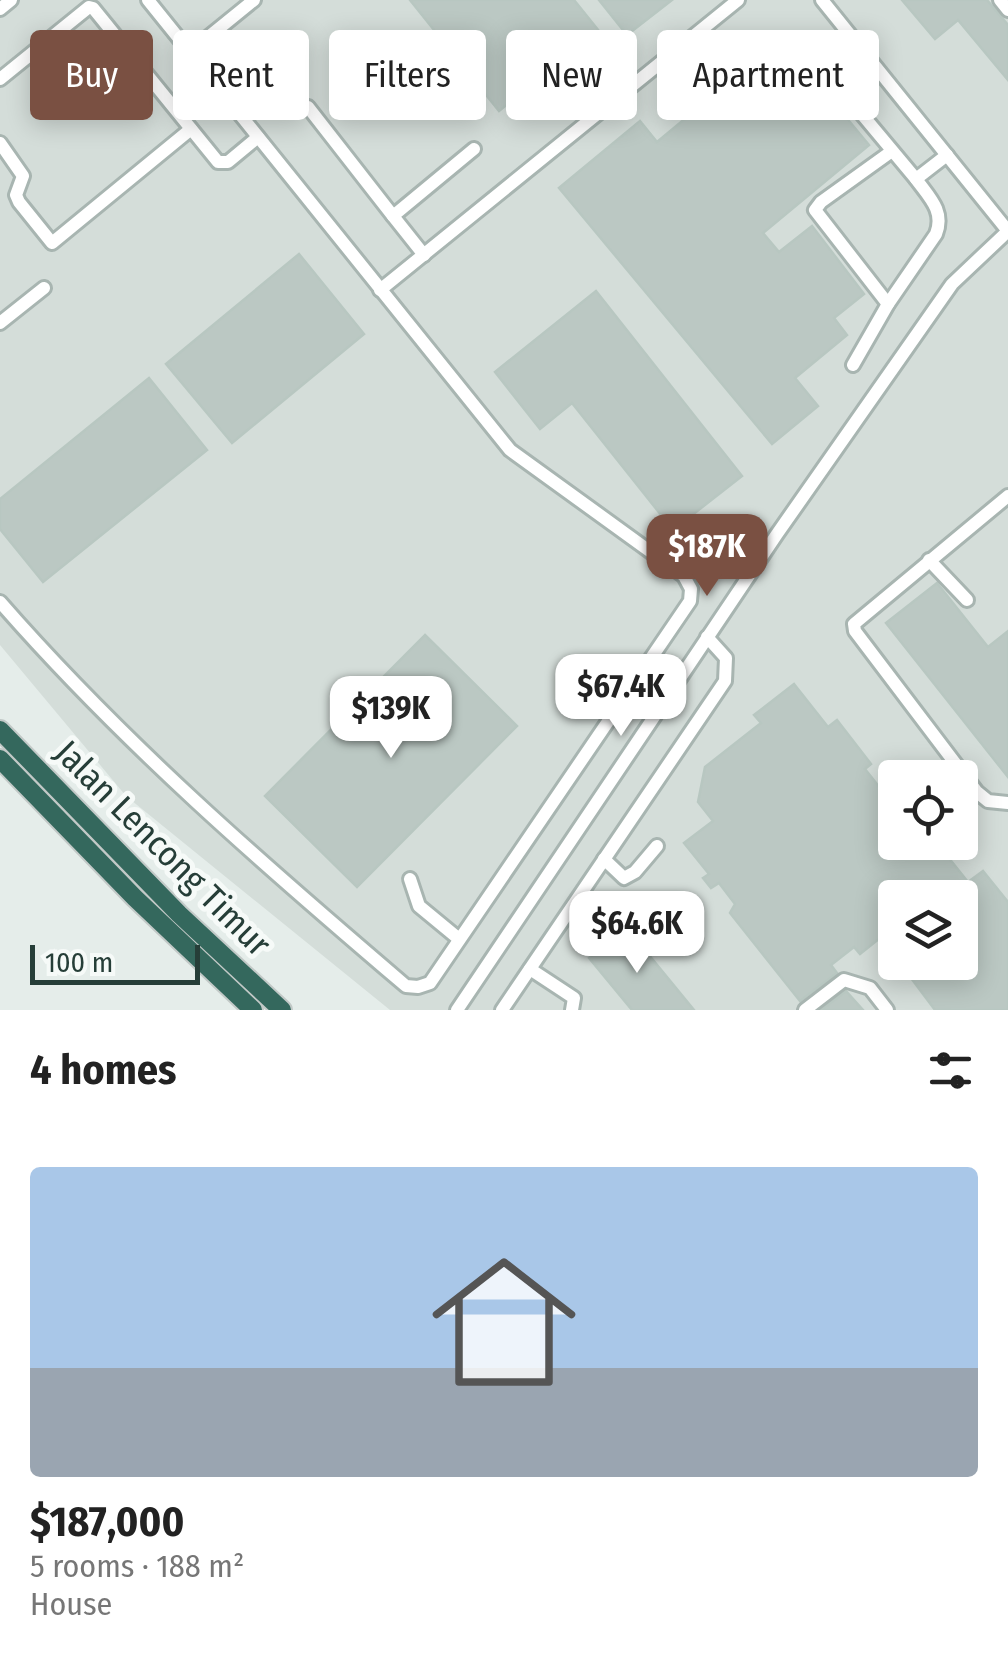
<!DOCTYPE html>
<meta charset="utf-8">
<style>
body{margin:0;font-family:"Fira Sans Condensed",sans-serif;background:#f6f6f6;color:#222;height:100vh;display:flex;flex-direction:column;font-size:38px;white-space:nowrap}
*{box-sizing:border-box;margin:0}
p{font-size:32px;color:#767676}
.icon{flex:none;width:55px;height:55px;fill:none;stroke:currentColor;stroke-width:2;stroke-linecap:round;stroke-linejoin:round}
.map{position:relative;height:1010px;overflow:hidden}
.details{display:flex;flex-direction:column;background:#fff;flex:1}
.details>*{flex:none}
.top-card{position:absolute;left:30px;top:30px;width:950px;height:90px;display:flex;gap:20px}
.fabs{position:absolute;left:878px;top:760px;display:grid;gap:20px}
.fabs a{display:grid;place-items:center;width:100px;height:100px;border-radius:10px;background:#fff;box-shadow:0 5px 25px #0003;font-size:50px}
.scale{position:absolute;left:30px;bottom:25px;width:170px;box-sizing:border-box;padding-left:10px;border:5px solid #263e38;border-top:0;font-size:28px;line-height:35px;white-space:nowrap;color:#263e38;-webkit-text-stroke:8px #f6faf8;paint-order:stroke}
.price{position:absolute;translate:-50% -85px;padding:0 22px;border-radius:20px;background:#fff;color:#222;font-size:32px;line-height:65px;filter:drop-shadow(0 2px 5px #0008)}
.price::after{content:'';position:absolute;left:50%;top:60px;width:30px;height:22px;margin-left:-15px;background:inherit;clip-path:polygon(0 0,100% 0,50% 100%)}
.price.active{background:#7a5042;color:#fff}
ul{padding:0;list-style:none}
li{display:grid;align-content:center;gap:20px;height:530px;padding:0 30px}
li+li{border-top:2px solid #e0e0e0}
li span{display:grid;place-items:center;height:310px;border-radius:10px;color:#555}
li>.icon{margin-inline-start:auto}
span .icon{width:180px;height:180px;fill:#fffc;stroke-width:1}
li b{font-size:42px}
h2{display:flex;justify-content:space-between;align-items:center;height:120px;padding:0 30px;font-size:42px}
.tag{padding:0 35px;border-radius:10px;background:#fff;box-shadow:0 5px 25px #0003;font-size:35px;line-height:90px}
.tag.active{background:#7a5042;color:#fff}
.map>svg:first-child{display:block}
</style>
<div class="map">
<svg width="1008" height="1010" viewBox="0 0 1008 1010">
<rect width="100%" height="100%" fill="#e5edea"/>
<path fill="#d4ddd9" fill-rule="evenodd" d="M0 0H1008V1010H390L126 796 0 645ZM895 778H960V842H895ZM895 898H960V962H895Z"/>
<g fill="#bbc8c3" stroke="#b8c7c1" stroke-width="2.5">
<path d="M410 0H574L599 31 499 111Z"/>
<path d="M599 0H672L627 35Z"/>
<path d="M902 0H987L1008 25V80L958 20 935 39Z"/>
<path d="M781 39 869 145 763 233 779 252 812 226 864 294 834 318 847 335 795 378 818 406 772 444 559 188 640 121 657 142Z"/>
<path d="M299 254 364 334 232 443 166 364Z"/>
<path d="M596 291 742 476 673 530 572 403 540 429 495 372Z"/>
<path d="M149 378 207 450 43 582 0 529V499Z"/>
<path d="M937 583 988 647 1008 631V777L886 623Z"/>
<path d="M425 635 517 726 357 887 265 796Z"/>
<path d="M794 684 828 727 837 720 871 764 865 769 895 807V842H936L968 882 983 871 1008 902V1010H935L899 962H960V898H895V958L880 938 860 954 854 947 831 965 837 973 800 1001 730 913 735 904 719 883 711 888 703 878 709 874 684 843 713 821 698 802 705 767 761 723 754 715Z"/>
<path d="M626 927 694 1010H632L589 958Z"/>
<path d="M846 991 863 1010H821Z"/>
</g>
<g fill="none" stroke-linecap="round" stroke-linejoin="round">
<defs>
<g id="minor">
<path d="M822 0 1008 231"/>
<path d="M1000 0 1008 10"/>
<path d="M0 9 11 0"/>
<path d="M190 52 254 0"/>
<path d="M825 70 916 179"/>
<path d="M0 79 89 7 93 8 218 162H228L258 137"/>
<path d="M308 107 393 216"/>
<path d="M0 143 23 176 16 195 19 202 52 243 191 129"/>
<path d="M424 255 393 216 474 149"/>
<path d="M380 290 738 0"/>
<path d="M888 304 815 210 821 202 892 151"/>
<path d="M0 323 44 288"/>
<path d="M853 365 888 304 936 234C945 211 929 197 916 179L947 155"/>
<path d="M1008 496 854 624 855 631 977 792 988 801 1008 803"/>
<path d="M929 560 967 600"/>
<path d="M0 602C123 743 264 865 406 986L418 987 430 983 690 601 691 589 684 576 510 450 148 0"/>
<path d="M604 859 624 878 635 872 657 846"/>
<path d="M410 879 419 906 459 939"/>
<path d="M530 969 574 998 572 1010"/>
<path d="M457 1010 777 534 952 284 1008 231"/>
<path d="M502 1010 725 681 726 658 707 637"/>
<path d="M805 1010 844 980 870 988 887 1010"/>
</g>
<g id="highway">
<path d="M0 730 179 914 282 1010"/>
<path d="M0 759 135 898 253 1010"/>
</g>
</defs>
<use href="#minor" stroke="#a8b5b1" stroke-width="18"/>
<use href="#highway" stroke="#c2c9c7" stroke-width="22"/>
<use href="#minor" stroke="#fff" stroke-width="12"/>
<use href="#highway" stroke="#34685d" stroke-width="18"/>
</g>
<g text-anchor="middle" stroke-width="10" stroke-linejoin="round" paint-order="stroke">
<g font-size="35" fill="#263e38" stroke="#f6faf8">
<text transform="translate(163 848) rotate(45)" y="12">Jalan Lencong Timur</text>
</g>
</g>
</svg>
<div class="fabs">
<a><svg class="icon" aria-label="locate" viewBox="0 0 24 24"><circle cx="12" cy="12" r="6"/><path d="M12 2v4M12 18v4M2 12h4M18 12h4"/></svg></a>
<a><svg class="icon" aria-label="layers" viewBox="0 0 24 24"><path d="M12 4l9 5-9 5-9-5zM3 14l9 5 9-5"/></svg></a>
</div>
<div class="scale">100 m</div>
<b class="price active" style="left:707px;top:599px">$187K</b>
<b class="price" style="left:621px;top:739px">$67.4K</b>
<b class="price" style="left:391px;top:761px">$139K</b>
<b class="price" style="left:637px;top:976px">$64.6K</b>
<div class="top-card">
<a class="tag active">Buy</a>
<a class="tag">Rent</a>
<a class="tag">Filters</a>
<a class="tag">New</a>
<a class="tag">Apartment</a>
</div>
</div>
<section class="details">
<h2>4 homes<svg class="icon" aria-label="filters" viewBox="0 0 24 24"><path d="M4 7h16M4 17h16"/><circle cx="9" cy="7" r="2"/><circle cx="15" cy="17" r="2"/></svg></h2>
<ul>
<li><span style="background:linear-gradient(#a9c7e8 65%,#9aa5b1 0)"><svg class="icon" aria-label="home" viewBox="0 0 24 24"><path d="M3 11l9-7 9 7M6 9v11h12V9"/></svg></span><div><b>$187,000</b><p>5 rooms · 188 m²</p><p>House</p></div></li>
</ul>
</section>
